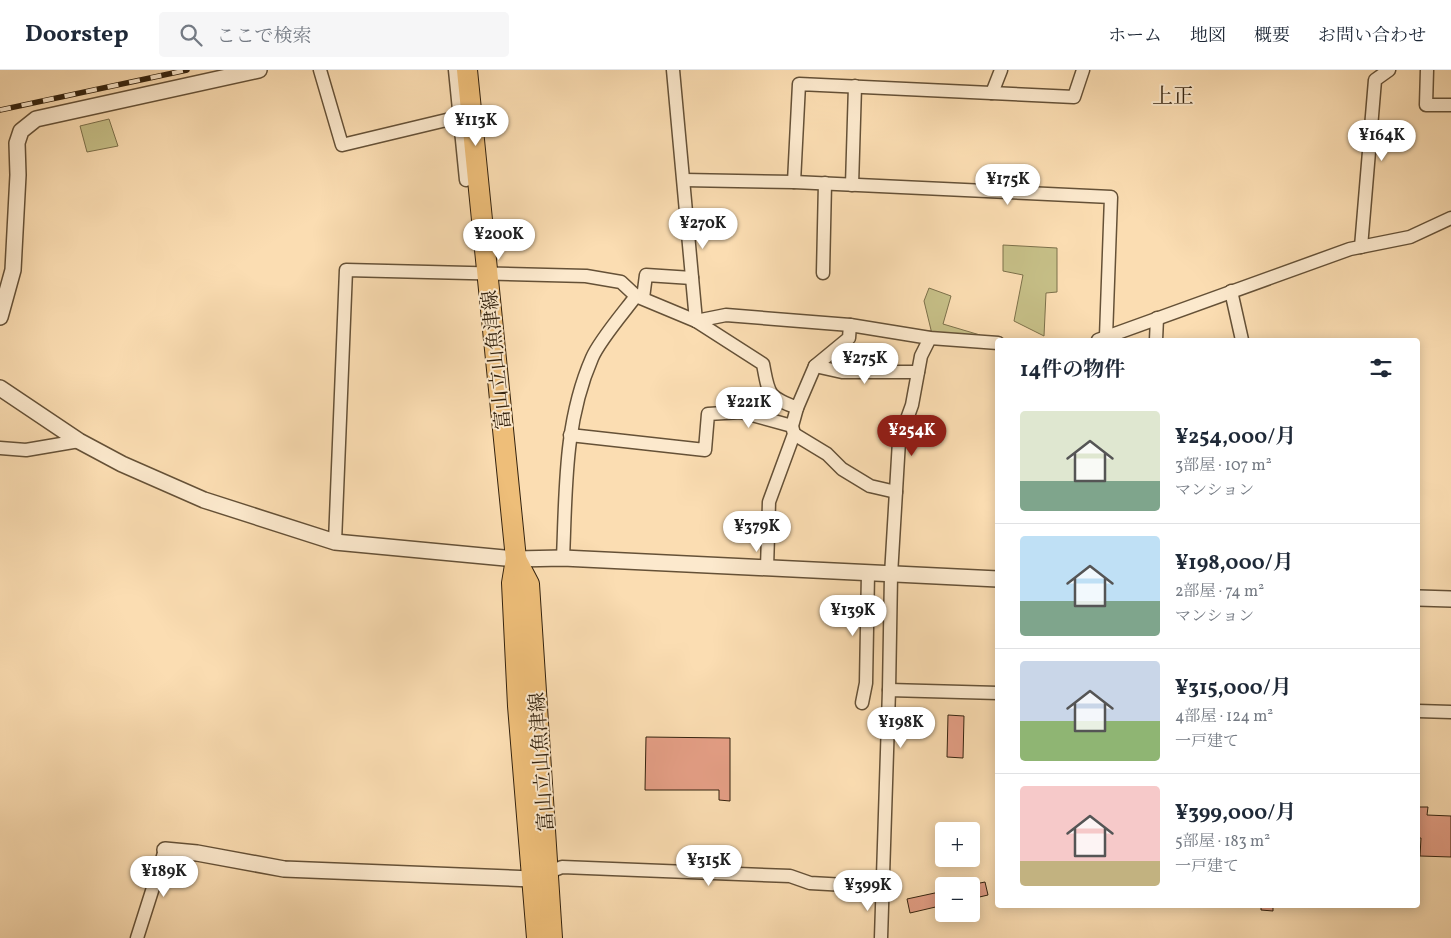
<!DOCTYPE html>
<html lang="ja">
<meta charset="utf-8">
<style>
body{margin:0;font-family:Vollkorn,"Noto Serif JP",serif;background:#f6f6f7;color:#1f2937;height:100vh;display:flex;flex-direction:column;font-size:19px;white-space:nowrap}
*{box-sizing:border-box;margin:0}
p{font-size:16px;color:#747a83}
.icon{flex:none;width:28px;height:28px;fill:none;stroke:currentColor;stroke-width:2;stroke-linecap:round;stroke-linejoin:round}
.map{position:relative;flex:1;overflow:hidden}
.panel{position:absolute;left:995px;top:268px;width:425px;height:570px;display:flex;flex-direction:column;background:#fff;border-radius:5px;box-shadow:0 2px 12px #0003}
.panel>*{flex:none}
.buttons{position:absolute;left:935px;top:752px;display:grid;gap:10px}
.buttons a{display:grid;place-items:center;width:45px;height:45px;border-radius:5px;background:#fff;box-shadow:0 2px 12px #0003;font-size:25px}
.price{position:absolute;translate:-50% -42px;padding:0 11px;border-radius:18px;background:#fff;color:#222;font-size:16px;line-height:32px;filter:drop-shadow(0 1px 2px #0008)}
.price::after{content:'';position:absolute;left:50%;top:30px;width:15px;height:11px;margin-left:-8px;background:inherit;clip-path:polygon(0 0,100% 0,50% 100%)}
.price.on{background:#8f2418;color:#fff}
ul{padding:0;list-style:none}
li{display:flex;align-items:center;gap:15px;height:125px;padding:0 25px}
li+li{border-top:1px solid #e0e1e3}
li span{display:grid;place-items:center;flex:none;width:140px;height:100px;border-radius:5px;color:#555}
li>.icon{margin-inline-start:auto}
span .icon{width:60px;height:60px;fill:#fffc;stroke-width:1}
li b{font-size:21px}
h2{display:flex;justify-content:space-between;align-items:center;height:60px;padding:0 25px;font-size:21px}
header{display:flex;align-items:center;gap:30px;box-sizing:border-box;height:70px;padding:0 25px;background:#fff;border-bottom:1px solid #e0e1e3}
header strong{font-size:24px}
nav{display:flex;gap:28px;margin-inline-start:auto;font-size:18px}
.search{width:350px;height:45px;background:#f6f6f7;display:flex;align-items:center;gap:12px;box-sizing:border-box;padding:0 18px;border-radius:5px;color:#747a83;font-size:19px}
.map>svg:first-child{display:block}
</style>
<header>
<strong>Doorstep</strong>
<div class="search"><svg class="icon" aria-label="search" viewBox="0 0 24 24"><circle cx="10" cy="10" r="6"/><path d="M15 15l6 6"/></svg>ここで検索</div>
<nav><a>ホーム</a><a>地図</a><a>概要</a><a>お問い合わせ</a></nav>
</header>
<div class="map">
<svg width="1451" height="868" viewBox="0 0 1451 868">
<rect width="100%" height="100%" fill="#fbddb2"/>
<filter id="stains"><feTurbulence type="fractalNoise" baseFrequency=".004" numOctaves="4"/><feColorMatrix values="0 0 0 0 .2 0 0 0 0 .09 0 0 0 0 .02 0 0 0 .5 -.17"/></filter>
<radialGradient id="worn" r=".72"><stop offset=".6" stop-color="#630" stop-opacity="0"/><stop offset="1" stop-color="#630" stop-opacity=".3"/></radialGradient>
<g fill="#c6bf87" stroke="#7c704a">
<path d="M109 49 118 76 87 82 80 56Z"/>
<path d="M1003 175 1057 178V222L1046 223 1044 266 1014 251 1023 205 1003 201Z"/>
<path d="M929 218 951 226 943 254 980 265 932 264 924 231Z"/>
</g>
<g fill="#e59f86" stroke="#33220e">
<path d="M948 645 964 646 963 688 947 687Z"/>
<path d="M646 667 730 668V731L719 730V720H645Z"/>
<path d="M1418 737H1428L1427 745 1451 746V787L1420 786 1421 768H1418Z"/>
<path d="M985 812 988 825 971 829V816H965Z"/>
<path d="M944 821V835L910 843 907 829Z"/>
<path d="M1261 835H1273V841L1261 840Z"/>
</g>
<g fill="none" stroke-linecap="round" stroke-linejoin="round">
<defs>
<g id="minor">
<path d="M320 0 342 75 459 47"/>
<path d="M455 0 466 110"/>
<path d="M673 0 696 251"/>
<path d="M1427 0 1426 35H1451"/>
<path d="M992 23 1001 0"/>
<path d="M684 110 794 112 1111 127 1106 267"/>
<path d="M794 112 799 14 1074 27 1083 0"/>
<path d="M852 115 855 16"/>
<path d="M1361 177 1375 10 1389 0"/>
<path d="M823 203 825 113"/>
<path d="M1231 221 1242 270"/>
<path d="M643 228 646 205 692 208"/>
<path d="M696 251 726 245 850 255 930 268 998 273"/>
<path d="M1098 270 1350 179 1410 167 1451 148"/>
<path d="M1156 270 1157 248"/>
<path d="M815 296 842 302H918"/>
<path d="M794 364 827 384 842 399 870 416 896 422"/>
<path d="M570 365 705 380 708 344 741 342 792 356"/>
<path d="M0 378 26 380 79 371"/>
<path d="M335 472 346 200 586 206 621 212 636 226 696 251 763 294C769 325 767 326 797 338L815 296 849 268 850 255"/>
<path d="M563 488C566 420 564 352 592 288 599 271 624 242 636 226"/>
<path d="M767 498 769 432 794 364 792 356 797 338"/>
<path d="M889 620 891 505 899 371 912 335 921 286 930 268"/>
<path d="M862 633 866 613 868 503"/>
<path d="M1418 641 1451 642"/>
<path d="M542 805 562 797 790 806 810 813 882 817"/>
<path d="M137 868 165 780"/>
<path d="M881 868 889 620 998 623"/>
</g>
<g id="tertiary">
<path d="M0 247 13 200 18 105 17 73 21 61 36 49 259 0"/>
<path d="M0 318 79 371 122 394 204 430 335 472 516 489 563 488 998 509"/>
<path d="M1418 528 1451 529"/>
<path d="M165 780 197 783 284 799 532 809"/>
</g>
<g id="primary">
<path d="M467 0 516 489 512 513 518 636 537 868"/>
<path d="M516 489 529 514 552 868"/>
</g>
</defs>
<use href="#minor" stroke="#655137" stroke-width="15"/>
<use href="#tertiary" stroke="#655137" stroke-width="18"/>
<use href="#primary" stroke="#33220e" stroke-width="22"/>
<use href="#minor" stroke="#fce9cd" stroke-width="12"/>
<use href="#tertiary" stroke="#fce9cd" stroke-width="15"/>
<use href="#primary" stroke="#eebe79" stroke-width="20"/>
<defs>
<path id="rail" d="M0 40 187 0"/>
</defs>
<use href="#rail" stroke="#33220e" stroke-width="5.5"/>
<use href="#rail" stroke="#fce9cd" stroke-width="4" stroke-dasharray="11" stroke-linecap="butt"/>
</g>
<g text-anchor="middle" stroke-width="4" stroke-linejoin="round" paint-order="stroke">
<g font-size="20" fill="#33220e" stroke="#fce9cd">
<text transform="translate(496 290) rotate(-96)" y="7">富山立山魚津線</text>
<text transform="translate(541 692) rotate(-94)" y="7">富山立山魚津線</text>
</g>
<g font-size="21" fill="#33220e" stroke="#fce9cd">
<text x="1173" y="33">上正</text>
</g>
</g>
<rect width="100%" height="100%" filter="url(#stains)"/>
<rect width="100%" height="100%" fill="url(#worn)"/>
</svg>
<div class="buttons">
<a>+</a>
<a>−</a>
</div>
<b class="price" style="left:476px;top:77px">¥113K</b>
<b class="price" style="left:1382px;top:92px">¥164K</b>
<b class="price" style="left:1008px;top:136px">¥175K</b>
<b class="price" style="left:703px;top:180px">¥270K</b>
<b class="price" style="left:499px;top:191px">¥200K</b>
<b class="price" style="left:865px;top:315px">¥275K</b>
<b class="price" style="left:749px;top:359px">¥221K</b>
<b class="price on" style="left:912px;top:387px">¥254K</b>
<b class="price" style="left:757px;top:483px">¥379K</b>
<b class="price" style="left:853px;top:567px">¥139K</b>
<b class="price" style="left:901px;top:679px">¥198K</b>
<b class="price" style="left:709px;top:817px">¥315K</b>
<b class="price" style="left:164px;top:828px">¥189K</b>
<b class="price" style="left:868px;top:842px">¥399K</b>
<section class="panel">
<h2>14件の物件<svg class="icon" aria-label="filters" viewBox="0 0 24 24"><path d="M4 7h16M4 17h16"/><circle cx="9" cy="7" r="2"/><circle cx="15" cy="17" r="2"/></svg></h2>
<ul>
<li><span style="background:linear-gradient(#dfe7d0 70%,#7fa58c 0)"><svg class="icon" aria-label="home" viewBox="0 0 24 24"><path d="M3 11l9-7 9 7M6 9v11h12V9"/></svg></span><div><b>¥254,000/月</b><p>3部屋 · 107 m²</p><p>マンション</p></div></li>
<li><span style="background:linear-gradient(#bfe0f5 65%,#7fa58c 0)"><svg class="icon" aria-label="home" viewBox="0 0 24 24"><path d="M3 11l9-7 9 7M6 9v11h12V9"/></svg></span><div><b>¥198,000/月</b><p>2部屋 · 74 m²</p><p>マンション</p></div></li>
<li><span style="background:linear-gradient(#c9d6e8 60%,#8fb573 0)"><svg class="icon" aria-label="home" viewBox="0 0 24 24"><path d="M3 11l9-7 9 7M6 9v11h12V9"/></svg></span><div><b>¥315,000/月</b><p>4部屋 · 124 m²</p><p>一戸建て</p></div></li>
<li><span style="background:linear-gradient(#f6c9c9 75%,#c2b280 0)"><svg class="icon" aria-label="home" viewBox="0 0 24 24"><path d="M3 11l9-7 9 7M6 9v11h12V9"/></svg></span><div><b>¥399,000/月</b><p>5部屋 · 183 m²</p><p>一戸建て</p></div></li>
</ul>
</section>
</div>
